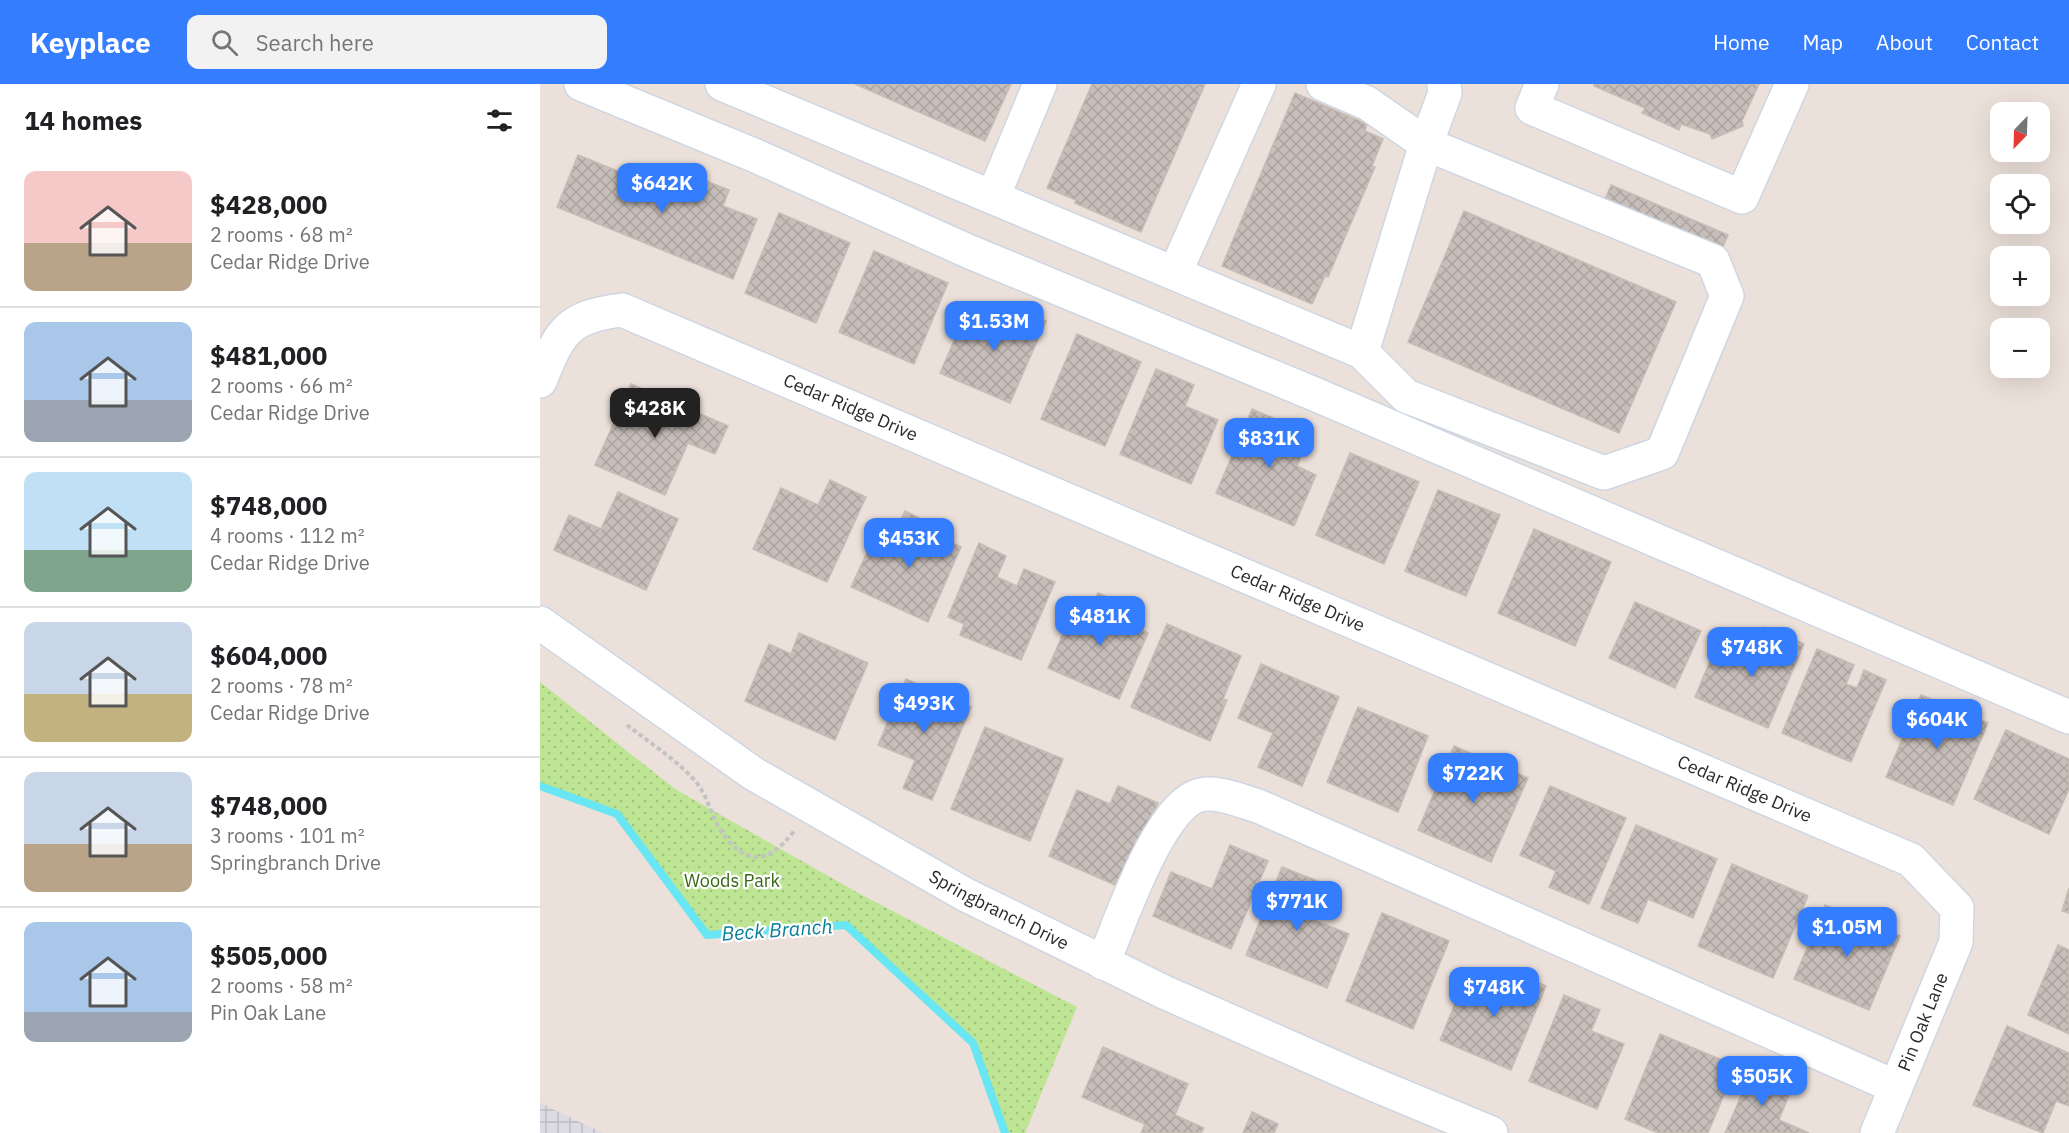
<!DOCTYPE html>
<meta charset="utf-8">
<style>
body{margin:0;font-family:"IBM Plex Sans",sans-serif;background:#f2f2f2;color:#202124;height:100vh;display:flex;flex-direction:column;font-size:22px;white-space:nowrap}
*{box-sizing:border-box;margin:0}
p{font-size:20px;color:#757577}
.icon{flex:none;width:33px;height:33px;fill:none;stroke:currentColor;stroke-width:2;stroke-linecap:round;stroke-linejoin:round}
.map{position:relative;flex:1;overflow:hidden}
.panel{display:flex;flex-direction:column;background:#fff;width:540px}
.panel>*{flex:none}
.needle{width:39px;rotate:203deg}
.fabs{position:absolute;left:1450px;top:18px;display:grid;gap:12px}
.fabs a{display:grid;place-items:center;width:60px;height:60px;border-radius:12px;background:#fff;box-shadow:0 6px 24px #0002;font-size:30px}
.price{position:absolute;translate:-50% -51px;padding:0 14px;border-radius:12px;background:#347dff;color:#fff;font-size:20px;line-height:39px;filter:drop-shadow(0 2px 3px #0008)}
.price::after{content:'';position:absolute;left:50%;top:36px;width:18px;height:14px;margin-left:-9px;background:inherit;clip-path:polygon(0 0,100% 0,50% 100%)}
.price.active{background:#222;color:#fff}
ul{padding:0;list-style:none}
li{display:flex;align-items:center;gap:18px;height:150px;padding:0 24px}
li+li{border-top:2px solid #e0e0e0}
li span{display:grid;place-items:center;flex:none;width:168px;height:120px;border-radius:12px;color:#555}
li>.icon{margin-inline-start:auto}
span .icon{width:72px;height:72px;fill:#fffc;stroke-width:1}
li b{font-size:26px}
h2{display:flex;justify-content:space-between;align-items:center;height:72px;padding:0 24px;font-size:26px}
header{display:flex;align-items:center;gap:36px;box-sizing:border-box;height:84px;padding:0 30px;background:#347dff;color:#fff}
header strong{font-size:28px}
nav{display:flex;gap:33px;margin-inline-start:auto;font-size:21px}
.search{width:420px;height:54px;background:#f2f2f2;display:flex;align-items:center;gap:15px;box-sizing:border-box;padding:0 21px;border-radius:12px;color:#757577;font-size:22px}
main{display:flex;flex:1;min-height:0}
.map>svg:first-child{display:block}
</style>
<header>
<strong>Keyplace</strong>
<div class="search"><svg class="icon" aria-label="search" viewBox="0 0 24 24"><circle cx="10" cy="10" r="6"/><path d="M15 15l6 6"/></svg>Search here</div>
<nav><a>Home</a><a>Map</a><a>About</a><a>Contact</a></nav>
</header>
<main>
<section class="panel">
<h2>14 homes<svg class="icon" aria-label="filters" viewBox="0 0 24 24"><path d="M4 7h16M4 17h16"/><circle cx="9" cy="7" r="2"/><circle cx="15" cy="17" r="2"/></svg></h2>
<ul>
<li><span style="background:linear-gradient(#f6c9c9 60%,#b9a48a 0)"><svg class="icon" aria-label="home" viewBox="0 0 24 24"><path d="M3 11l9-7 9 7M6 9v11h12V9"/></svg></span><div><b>$428,000</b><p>2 rooms · 68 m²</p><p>Cedar Ridge Drive</p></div></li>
<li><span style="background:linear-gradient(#a9c7e8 65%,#9aa5b1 0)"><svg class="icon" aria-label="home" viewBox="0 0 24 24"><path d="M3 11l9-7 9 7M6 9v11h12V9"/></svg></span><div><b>$481,000</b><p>2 rooms · 66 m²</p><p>Cedar Ridge Drive</p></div></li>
<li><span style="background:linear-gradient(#bfe0f5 65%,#7fa58c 0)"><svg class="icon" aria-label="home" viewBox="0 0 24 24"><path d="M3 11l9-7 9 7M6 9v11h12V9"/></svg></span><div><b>$748,000</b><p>4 rooms · 112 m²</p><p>Cedar Ridge Drive</p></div></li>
<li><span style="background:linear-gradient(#c9d6e8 60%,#c2b280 0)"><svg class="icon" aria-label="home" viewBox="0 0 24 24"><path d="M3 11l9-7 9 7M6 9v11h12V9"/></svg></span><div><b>$604,000</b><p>2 rooms · 78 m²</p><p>Cedar Ridge Drive</p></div></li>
<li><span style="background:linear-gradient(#c9d6e8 60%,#b9a48a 0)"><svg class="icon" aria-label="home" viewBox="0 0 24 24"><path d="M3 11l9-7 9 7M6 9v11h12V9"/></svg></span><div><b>$748,000</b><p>3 rooms · 101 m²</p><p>Springbranch Drive</p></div></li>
<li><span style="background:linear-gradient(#a9c7e8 75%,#9aa5b1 0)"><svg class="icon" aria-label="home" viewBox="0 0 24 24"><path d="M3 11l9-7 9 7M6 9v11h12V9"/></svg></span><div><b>$505,000</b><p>2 rooms · 58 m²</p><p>Pin Oak Lane</p></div></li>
</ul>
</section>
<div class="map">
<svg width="1529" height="1049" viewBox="0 0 1529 1049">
<defs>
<pattern id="industrial-grid" width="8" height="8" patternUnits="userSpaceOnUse" patternTransform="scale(1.5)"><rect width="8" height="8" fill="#dcdbe4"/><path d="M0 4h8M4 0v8" fill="none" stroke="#bdbcc4"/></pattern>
<pattern id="park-dots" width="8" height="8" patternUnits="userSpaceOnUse" patternTransform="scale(1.5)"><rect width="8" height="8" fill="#bde593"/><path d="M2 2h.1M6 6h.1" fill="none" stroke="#a2c47f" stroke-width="1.8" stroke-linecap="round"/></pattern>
<pattern id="building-cross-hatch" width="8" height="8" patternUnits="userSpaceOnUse" patternTransform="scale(1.5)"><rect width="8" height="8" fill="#c7beba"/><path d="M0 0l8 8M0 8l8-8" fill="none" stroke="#aba3a0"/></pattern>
</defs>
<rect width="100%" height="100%" fill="#ece1da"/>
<path fill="url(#industrial-grid)" d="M0 1019 63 1049H0Z"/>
<path fill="url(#park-dots)" d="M0 598 135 705 320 810 537 923 485 1049H465L433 959 307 841 167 851 77 730 0 702Z"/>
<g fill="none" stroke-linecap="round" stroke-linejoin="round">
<path stroke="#68e6f3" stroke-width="8" d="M0 702 77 730 167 851 306 841 433 959 465 1049"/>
</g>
<g fill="url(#building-cross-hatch)" stroke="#c7bdb3" stroke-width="1.5">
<path d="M315 0H471L445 57Z"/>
<path d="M552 0H665L601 148 535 119 536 116 507 104Z"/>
<path d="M1054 0H1219L1202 37 1203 42 1172 55 1170 50 1141 40 1139 46 1102 29 1105 24 1054 2Z"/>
<path d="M755 9 827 40 825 47 843 55 832 82 835 83 788 193 785 192 772 220 682 182Z"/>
<path d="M38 71 127 107 136 85 189 106 183 122 217 135 193 195 17 123Z"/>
<path d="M1071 101 1188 151 1179 172 1062 122Z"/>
<path d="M924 127 1136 218 1079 349 868 258Z"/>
<path d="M239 129 310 159 276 239 205 209Z"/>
<path d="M334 167 408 199 374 280 299 248Z"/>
<path d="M470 222 506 237 470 319 400 289 427 227 461 242Z"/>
<path d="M537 250 601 278 565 362 501 335Z"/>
<path d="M616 285 654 301 645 322 678 336 651 400 580 370Z"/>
<path d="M91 300 188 342 175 370 148 359 125 411 55 381Z"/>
<path d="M712 325 771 350 757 382 776 391 754 442 676 409Z"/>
<path d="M810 369 879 398 844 480 776 451Z"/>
<path d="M290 396 326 413 287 498 213 465 241 404 278 421Z"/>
<path d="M898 406 960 431 926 512 865 487Z"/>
<path d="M78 408 138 435 106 506 14 466 29 431 61 445Z"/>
<path d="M365 427 392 440 388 448 421 463 388 538 311 503 331 460 347 467Z"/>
<path d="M994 445 1071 478 1035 562 958 529Z"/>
<path d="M439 459 466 472 457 493 477 502 484 485 515 498 481 576 420 551 424 540 408 533Z"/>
<path d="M558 509 589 522 582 537 608 549 579 615 508 584 533 527 547 533Z"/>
<path d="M1095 518 1161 547 1135 604 1069 574Z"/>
<path d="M627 540 701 572 683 615 687 616 670 657 591 623Z"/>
<path d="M1225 543 1264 560 1228 644 1155 613 1175 565 1209 579Z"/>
<path d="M259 549 328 579 295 656 205 617 229 560 251 570Z"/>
<path d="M1277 565 1314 581 1306 600 1317 604 1324 586 1346 596 1311 678 1242 649Z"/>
<path d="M721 580 799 613 762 702 718 683 733 649 698 634Z"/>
<path d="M366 595 431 623 392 716 363 704 375 676 338 661Z"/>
<path d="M1381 611 1448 639 1413 721 1346 693Z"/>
<path d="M818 623 888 652 858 728 787 698Z"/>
<path d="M445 643 523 675 490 757 411 725Z"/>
<path d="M1466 646 1529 675V705L1509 750 1434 715Z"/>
<path d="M914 662 988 694 951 778 878 746Z"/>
<path d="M578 702 618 719 582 804 509 772 537 706 570 720Z"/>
<path d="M1010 702 1086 734 1049 820 1009 803 1016 787 980 771Z"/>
<path d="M1096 741 1177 775 1153 834 1108 815 1098 839 1061 824Z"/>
<path d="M690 761 728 777 691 865 613 832 631 788 672 805Z"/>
<path d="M1192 780 1268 812 1233 894 1158 862Z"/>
<path d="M742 783 780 798 766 833 809 850 787 904 706 871Z"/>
<path d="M1529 804V829L1522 827Z"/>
<path d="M1285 821 1360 852 1329 926 1254 895Z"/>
<path d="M842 829 909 857 873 945 806 917Z"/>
<path d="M1518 861 1529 866V950L1488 931Z"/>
<path d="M968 886 1006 902 971 986 900 956 926 893 959 907Z"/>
<path d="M1024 911 1060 926 1051 947 1084 960 1057 1025 989 997Z"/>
<path d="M1467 942 1529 969V1022L1516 1017 1503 1049 1433 1021Z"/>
<path d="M1120 950 1196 982 1168 1049H1118L1085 1035Z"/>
<path d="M563 963 648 1000 635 1031 664 1044 661 1049H601L605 1040 542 1013Z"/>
<path d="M1213 984 1253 1001 1239 1036 1269 1049H1185Z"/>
<path d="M712 1028 738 1040 734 1049H703Z"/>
</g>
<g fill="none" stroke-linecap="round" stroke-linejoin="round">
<defs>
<g id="minor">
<path d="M41 0 216 72 430 168 772 309 1529 633"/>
<path d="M182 0 822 268"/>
<path d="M783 0 827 19 886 60 1173 177 1187 212 1122 369 1064 389 866 312 822 268 886 60 905 9 904 0"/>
<path d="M1002 0 992 24 1202 113 1252 0"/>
<path d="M453 113 500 0"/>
<path d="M635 189 719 0"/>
<path id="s1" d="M0 297C20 248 26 233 82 226L1371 776 1417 824 1416 858 1337 1049"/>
<path id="s2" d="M0 539 214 690 426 811 624 908 828 998 951 1049"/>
<path d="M563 879C579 842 619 720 660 711 678 707 701 717 718 722L1356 1003"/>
</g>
</defs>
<use href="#minor" stroke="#cfd6e3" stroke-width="36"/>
<path stroke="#c3c3c3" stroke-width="4" stroke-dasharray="4.5 3" stroke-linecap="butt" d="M87 641C110 659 137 676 156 698 168 712 171 732 181 747 206 784 230 779 254 747"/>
<use href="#minor" stroke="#fff" stroke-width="33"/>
</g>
<g text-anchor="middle" stroke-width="4.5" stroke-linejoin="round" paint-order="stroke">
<g font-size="18" fill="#292929" stroke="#fff">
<text dy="6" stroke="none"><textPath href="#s1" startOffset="366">Cedar Ridge Drive</textPath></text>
<text dy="6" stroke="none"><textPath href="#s1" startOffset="852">Cedar Ridge Drive</textPath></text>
<text dy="6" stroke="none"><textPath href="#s1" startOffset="1338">Cedar Ridge Drive</textPath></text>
<text dy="6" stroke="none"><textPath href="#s2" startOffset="542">Springbranch Drive</textPath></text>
<text transform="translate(1383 938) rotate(-68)" y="6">Pin Oak Lane</text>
</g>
<g font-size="18" fill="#366817" stroke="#fff">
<text x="192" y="803">Woods Park</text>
</g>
<g font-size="20" font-style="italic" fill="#087e97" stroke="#fff">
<text transform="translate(237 846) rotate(-4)" y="7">Beck Branch</text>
</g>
</g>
</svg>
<div class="fabs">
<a><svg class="needle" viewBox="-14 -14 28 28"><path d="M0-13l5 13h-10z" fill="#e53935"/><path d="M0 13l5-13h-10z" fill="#757577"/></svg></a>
<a><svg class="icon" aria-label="locate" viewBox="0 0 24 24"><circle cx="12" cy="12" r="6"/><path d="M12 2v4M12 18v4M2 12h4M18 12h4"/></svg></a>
<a>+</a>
<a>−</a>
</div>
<b class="price" style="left:122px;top:130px">$642K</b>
<b class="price" style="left:454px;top:268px">$1.53M</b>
<b class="price active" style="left:115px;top:355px">$428K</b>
<b class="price" style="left:729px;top:385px">$831K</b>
<b class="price" style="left:369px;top:485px">$453K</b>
<b class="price" style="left:560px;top:563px">$481K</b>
<b class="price" style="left:1212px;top:594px">$748K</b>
<b class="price" style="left:384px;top:650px">$493K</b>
<b class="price" style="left:1397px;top:666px">$604K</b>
<b class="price" style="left:933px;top:720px">$722K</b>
<b class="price" style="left:757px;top:848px">$771K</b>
<b class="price" style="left:1307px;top:874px">$1.05M</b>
<b class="price" style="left:954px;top:934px">$748K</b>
<b class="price" style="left:1222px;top:1023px">$505K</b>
</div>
</main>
